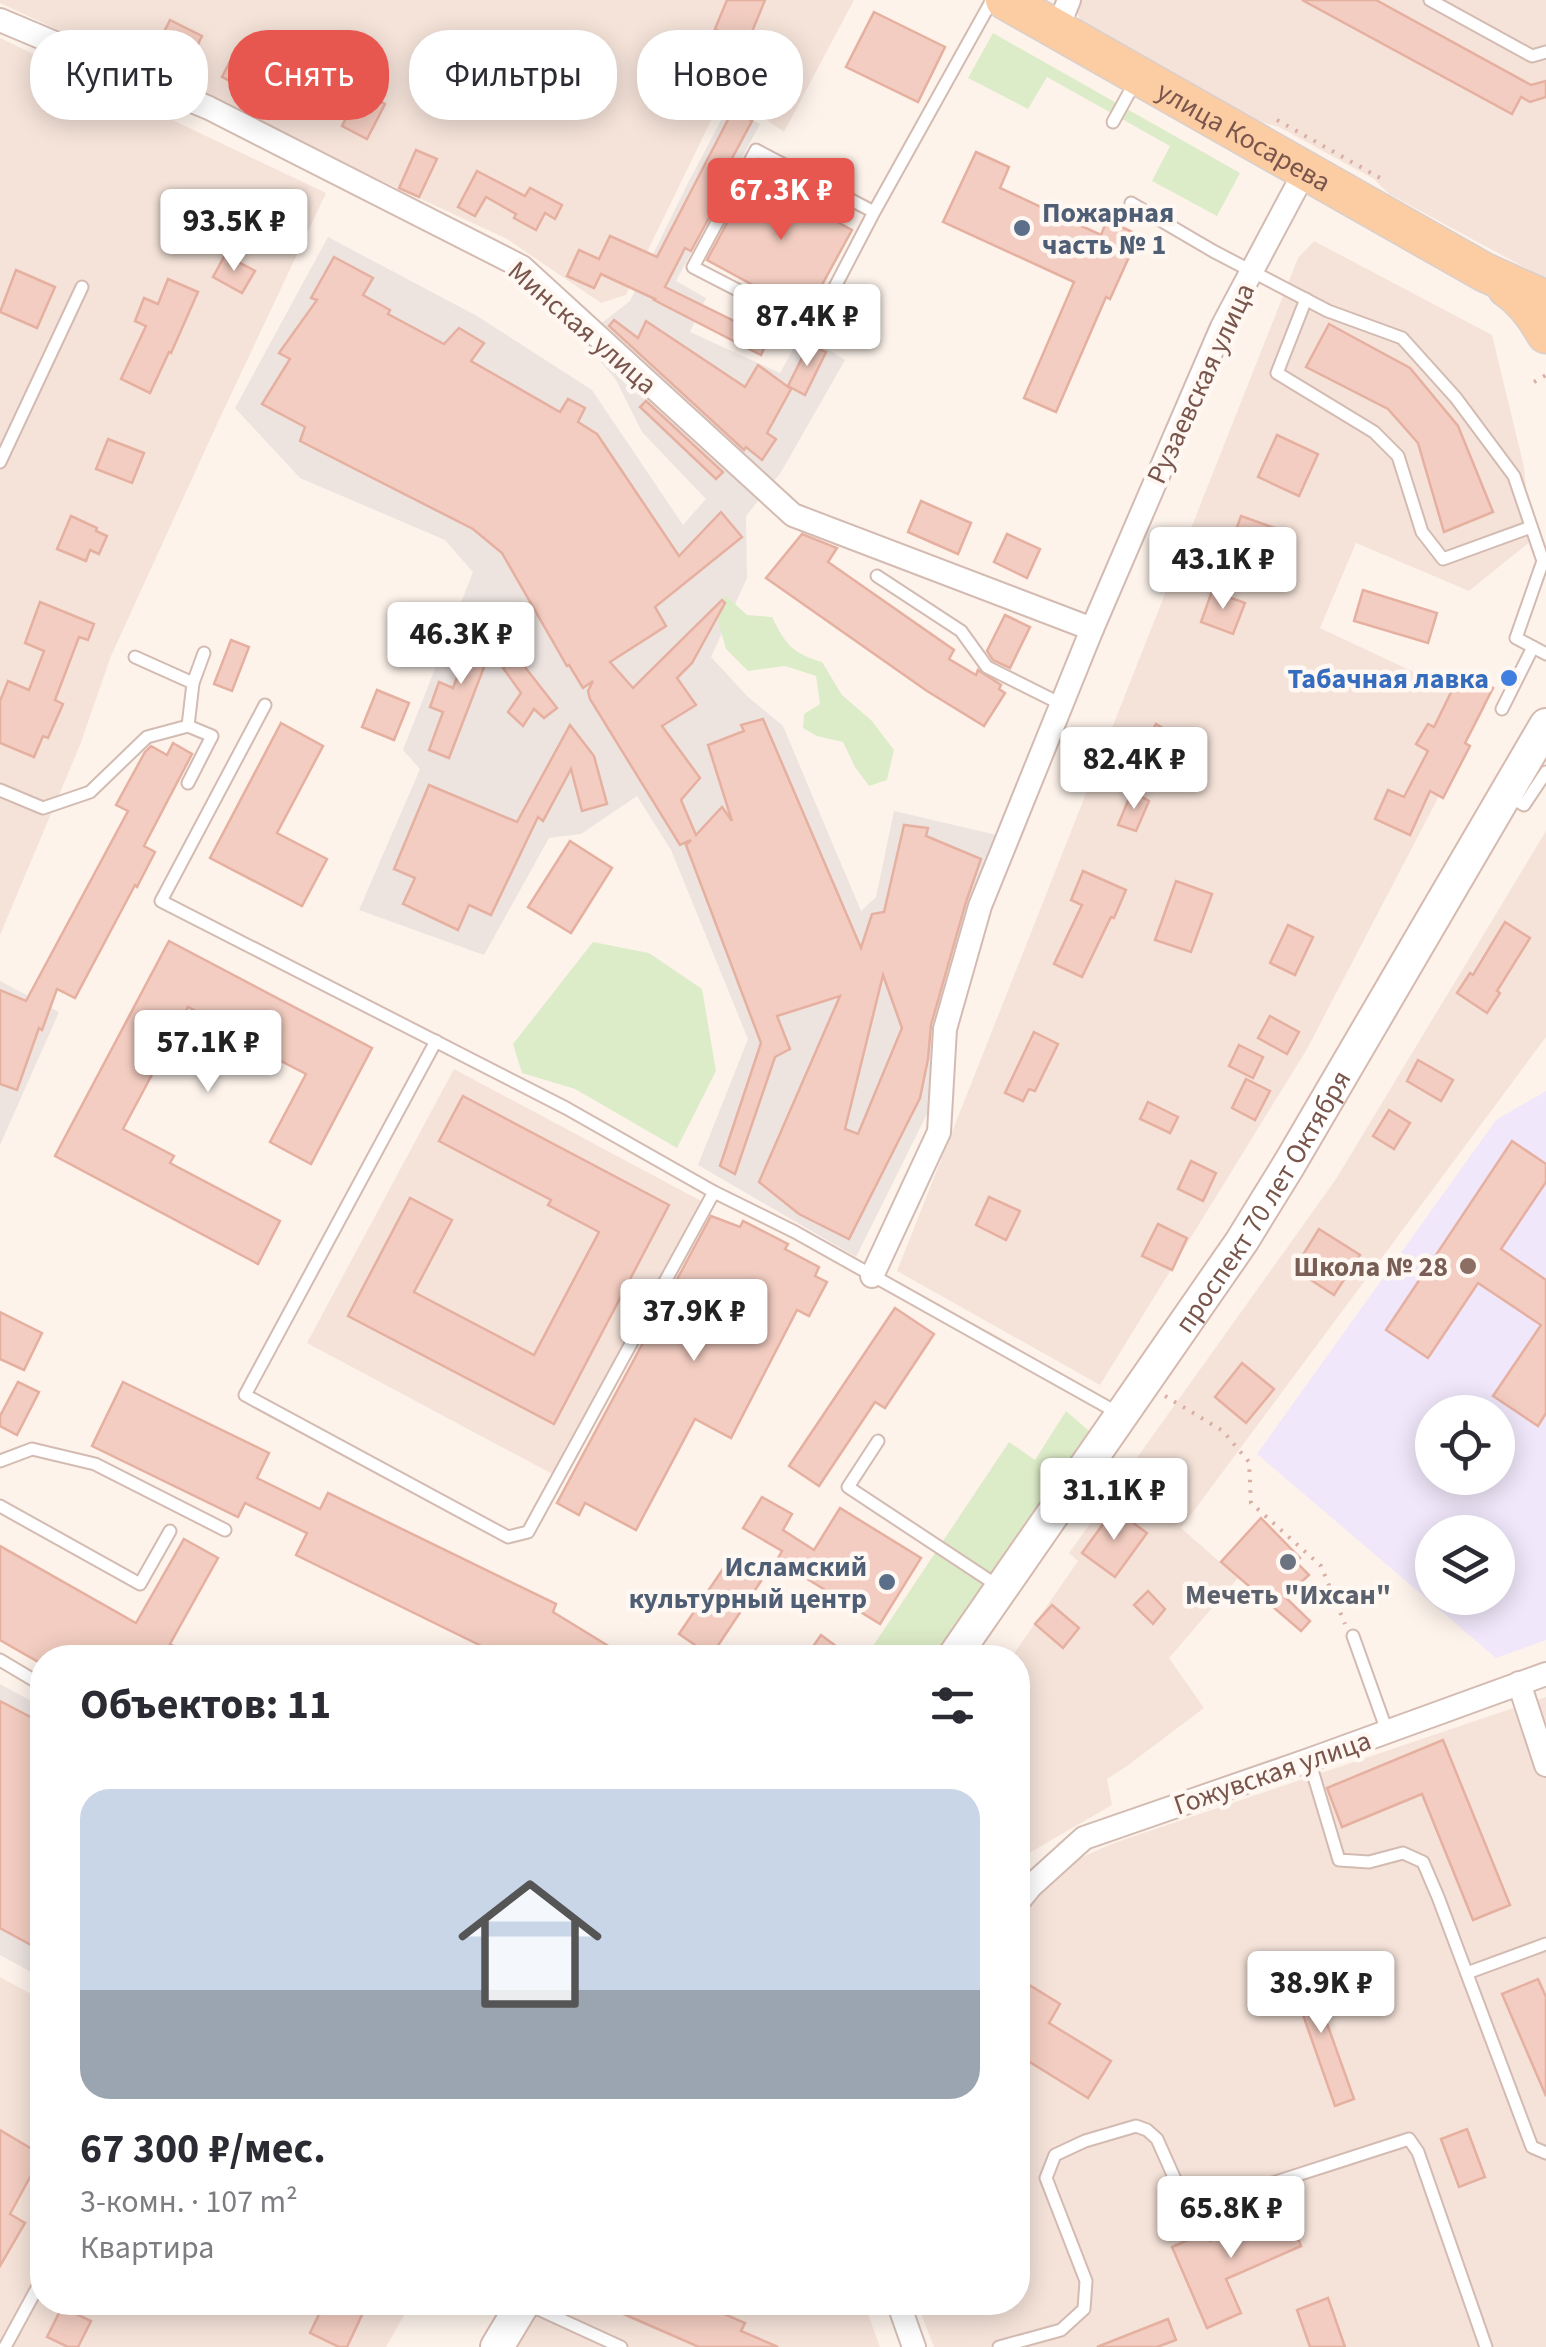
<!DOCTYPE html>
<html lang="ru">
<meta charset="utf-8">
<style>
body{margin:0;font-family:"Source Sans 3",sans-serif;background:#f7f7f7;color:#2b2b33;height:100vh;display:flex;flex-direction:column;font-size:38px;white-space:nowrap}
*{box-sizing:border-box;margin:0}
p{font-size:32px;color:#7c7c81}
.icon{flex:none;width:55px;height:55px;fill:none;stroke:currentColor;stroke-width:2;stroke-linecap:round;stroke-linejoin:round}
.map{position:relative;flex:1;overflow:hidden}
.drawer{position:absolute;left:30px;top:1645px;width:1000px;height:670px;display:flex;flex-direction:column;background:#fff;border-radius:40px;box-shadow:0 5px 25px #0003}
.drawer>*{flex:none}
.top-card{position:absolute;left:30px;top:30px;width:1000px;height:90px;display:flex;gap:20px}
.tools{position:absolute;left:1415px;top:1395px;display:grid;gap:20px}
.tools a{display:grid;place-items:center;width:100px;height:100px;border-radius:50%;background:#fff;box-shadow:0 5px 25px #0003;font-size:50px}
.price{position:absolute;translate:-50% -85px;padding:0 22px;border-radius:10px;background:#fff;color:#222;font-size:32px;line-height:65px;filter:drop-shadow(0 2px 5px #0008)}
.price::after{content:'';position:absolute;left:50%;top:60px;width:30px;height:22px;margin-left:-15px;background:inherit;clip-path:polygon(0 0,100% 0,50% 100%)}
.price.active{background:#e8574f;color:#fff}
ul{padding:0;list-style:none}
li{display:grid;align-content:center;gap:20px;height:530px;padding:0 50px}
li+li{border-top:2px solid #e1e1e2}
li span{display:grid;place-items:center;height:310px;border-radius:30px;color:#555}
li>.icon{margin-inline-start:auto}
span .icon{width:180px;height:180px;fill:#fffc;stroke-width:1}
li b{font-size:42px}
h2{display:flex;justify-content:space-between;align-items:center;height:120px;padding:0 50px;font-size:42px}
.chip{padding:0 35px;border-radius:40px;background:#fff;box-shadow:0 5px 25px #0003;font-size:35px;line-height:90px}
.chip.active{background:#e8574f;color:#fff}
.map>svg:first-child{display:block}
</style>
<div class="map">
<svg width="1546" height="2347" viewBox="0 0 1546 2347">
<rect width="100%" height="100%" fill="#fdf3eb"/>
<g fill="#f5e3d9">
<path d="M0 0H854L784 132 735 98 723 96 626 295 601 303 507 239 0 3Z"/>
<path d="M1082 0H1546V279L1389 194 1374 179 1279 127 1255 120 1082 25 1077 12Z"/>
<path d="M0 38 326 193 218 422 111 656 80 745 0 935Z"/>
<path d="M1314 241 1492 335 1524 467 1531 541 1469 591 1356 543 1320 628 1486 706 1307 1049 1100 1385 897 1271 1298 258Z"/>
<path d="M1546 831V1037L1181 1528 1238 1578 1169 1658 1204 1708 1127 1766 1107 1779 1112 1805 1024 1856 1018 1862V1658H1011L1078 1561 1069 1553 1336 1179Z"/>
<path d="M454 1069 703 1202 556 1476 307 1343Z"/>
<path d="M1546 1697V2347H934L917 2303 1018 2302V1915L1032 1895 1073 1861 1114 1843Z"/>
<path d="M0 1977 42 2000V2302L411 2303 386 2347H0Z"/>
<path d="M540 2302 864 2303 880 2347H515Z"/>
</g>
<g fill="#ede4e0">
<path d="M729 105 760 124 676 281 706 298 690 332 780 373 802 333 845 360 781 472 746 516 747 578 711 657 748 697 783 726 861 911 876 897 894 811 997 835 941 1017 928 1112 856 1257 698 1165 748 1039 671 850 637 796 581 834 549 838 484 955 359 910 420 769 403 750 473 572 445 540 300 478 235 408 328 237 477 316 592 390 683 525 706 499 642 432 616 380 581 339 630 301 688 183Z"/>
<path d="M0 981 59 1012 0 1145Z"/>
<path d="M0 1684 42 1707V1978L0 1955Z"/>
</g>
<path fill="#f0e7fa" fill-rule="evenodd" d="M1546 1091V1640L1496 1658 1257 1454 1496 1120ZM1432 1412H1498V1478H1432ZM1432 1532H1498V1598H1432Z"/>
<g fill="#ddecc8">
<path d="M993 33 1240 173 1217 216 1152 181 1170 146 1047 77 1028 109 968 78Z"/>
<path d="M725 595 747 615 772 617C786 645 792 653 822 662L842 695 872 721 894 750 887 780 869 786 855 767 843 742 817 736 803 728 804 714 820 704 816 676 785 666 748 671 726 649 718 621Z"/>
<path d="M593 942 649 953 702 989 716 1071 677 1148 575 1089 522 1073 513 1044Z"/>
<path d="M1066 1411 1094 1435 932 1657 865 1658 1009 1442 1035 1460Z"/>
</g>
<g fill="#f3cdc1" stroke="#e6b0a1" stroke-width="2.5" fill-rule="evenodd">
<path d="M727 0H765L742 56 722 48 727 35 715 29Z"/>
<path d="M1302 0H1376L1531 85 1546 81V97L1530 102 1521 97 1512 114Z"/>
<path d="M874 12 945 47 918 102 846 67Z"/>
<path d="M170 20 202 36 190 60 158 44Z"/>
<path d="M237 48 260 60 246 89 222 77Z"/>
<path d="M293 54 329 70 317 95 282 79Z"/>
<path d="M360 91 385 104 367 139 342 126Z"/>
<path d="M734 108 752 121 729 164 736 168 691 251 685 248 665 287 769 338 761 355 654 300 655 299 601 274 594 288 567 276 579 250 599 259 610 236 657 257Z"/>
<path d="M416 150 437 159 419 197 399 188Z"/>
<path d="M976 152 1009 167 1000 188 1101 235 1107 220 1139 235 1110 299 1106 297 1056 412 1024 398 1074 282 943 222Z"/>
<path d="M477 171 525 196 530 188 562 205 555 219 545 213 536 230 514 218 516 214 486 197 475 216 458 207Z"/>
<path d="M752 177 785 194 793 180 824 197 817 211 852 230 806 314 707 260Z"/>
<path d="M225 255 255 271 242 293 213 277Z"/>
<path d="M334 257 373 278 363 295 390 310 388 314 444 344 459 328 484 343 471 361 560 412 568 399 585 408 578 422 597 434 679 556 721 512 742 537 655 607 666 626 610 662 633 688 722 600 725 603 692 663 677 678 696 705 662 726 700 778 681 800 696 835 722 807 732 821 708 745 744 731 741 725 763 719 861 948 872 914 884 912 904 825 928 828 926 836 981 859 966 902 931 1025 928 1059 920 1098 849 1239 799 1214 759 1182 840 996 777 1016 790 1049 775 1057 735 1174 720 1166 761 1043 686 845 691 840 680 845 590 699 588 691 593 681 583 688 569 665 567 666 502 553 473 529 300 441 305 427 262 404 290 359 279 353 317 300 311 298ZM883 975 902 1028 858 1134 845 1129Z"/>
<path d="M16 270 55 287 37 328 0 312Z"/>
<path d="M168 279 198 292 171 353 169 352 150 393 121 379 146 326 135 321 144 298 158 304Z"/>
<path d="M614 320 638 338 646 321 745 387 758 365 791 389 767 433 776 439 762 460 746 447 744 450 609 326Z"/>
<path d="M1329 324 1410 368 1458 426 1493 512 1444 532 1418 443 1388 409 1306 367Z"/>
<path d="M809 344 826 352 805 395 788 386Z"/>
<path d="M646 401 723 472 716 479 640 407Z"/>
<path d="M1277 435 1318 454 1299 496 1258 477Z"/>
<path d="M108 439 144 453 132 483 96 469Z"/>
<path d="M921 501 971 523 958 554 908 532Z"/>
<path d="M71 516 97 528 96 531 107 536 99 554 90 550 86 561 57 549Z"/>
<path d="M1241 516 1291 534 1281 565 1230 547Z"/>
<path d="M802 534 837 548 828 562 954 650 949 659 976 675 978 670 1001 685 999 689 1005 693 984 726 927 691 766 578Z"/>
<path d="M1007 534 1040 549 1027 578 994 562Z"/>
<path d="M1363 590 1437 613 1428 643 1354 621Z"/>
<path d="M1212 591 1245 603 1233 634 1201 622Z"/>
<path d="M40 602 94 624 88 640 79 637 55 700 63 704 48 738 43 736 34 757 0 743V701L8 681 29 690 44 651 25 643Z"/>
<path d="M469 610 488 618 483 631 496 636 449 758 429 750 443 712 430 707 439 682 453 688 475 630 463 626Z"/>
<path d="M1005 615 1030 627 1010 668 993 660 987 651Z"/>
<path d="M231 640 249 647 232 691 214 684Z"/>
<path d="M517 657 557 708 544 718 534 709 523 726 508 712 521 693 503 668Z"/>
<path d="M1461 672 1493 688 1465 743 1470 746 1443 798 1430 791 1410 835 1375 819 1388 790 1404 797 1428 751 1416 744 1428 724 1434 727Z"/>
<path d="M377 690 409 703 394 740 362 727Z"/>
<path d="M281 723 323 746 277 833 327 859 302 906 210 858Z"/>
<path d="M1156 724 1187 742 1175 763 1144 745Z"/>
<path d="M570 725 594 756 607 804 582 811 571 769 543 821 538 817 491 915 469 905 458 930 403 904 415 878 394 869 429 785 517 822Z"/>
<path d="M173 743 192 754 144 846 155 852 137 887 135 885 75 998 57 989 42 1030 39 1028 17 1090 0 1084V990L26 1001 128 811 116 805 145 752 151 746 167 755Z"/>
<path d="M1132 791 1149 801 1136 831 1118 825Z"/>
<path d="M570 841 612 868 571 933 528 907Z"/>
<path d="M1083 871 1126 890 1114 918 1111 917 1082 977 1054 964 1082 905 1071 900Z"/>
<path d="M1176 881 1212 894 1191 952 1155 940Z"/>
<path d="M1505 922 1530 938 1497 991 1500 993 1487 1013 1457 993 1470 973 1473 975Z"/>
<path d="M1288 925 1313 937 1295 975 1270 963Z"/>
<path d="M169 941 372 1048 311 1164 270 1142 306 1074 254 1047 256 1043 188 1007 123 1129 174 1156 170 1163 280 1221 258 1264 55 1156Z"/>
<path d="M1270 1016 1299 1032 1287 1054 1258 1038Z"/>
<path d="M1034 1032 1058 1044 1035 1091 1029 1089 1023 1101 1005 1093Z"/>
<path d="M1239 1045 1263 1057 1253 1078 1229 1066Z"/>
<path d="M1418 1060 1453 1080 1441 1101 1407 1081Z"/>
<path d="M1246 1079 1270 1091 1255 1120 1232 1108Z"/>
<path d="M463 1096 669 1205 554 1424 348 1316 410 1198 452 1220 414 1292 534 1355 599 1232 548 1205 551 1200 439 1141Z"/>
<path d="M1148 1102 1178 1117 1170 1133 1140 1119Z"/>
<path d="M1389 1110 1410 1123 1394 1149 1373 1136Z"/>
<path d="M1512 1141 1546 1164V1182L1501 1249 1546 1280V1413L1538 1426 1493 1396 1541 1325 1478 1283 1428 1358 1386 1330Z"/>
<path d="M1191 1161 1216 1173 1203 1201 1178 1189Z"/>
<path d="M989 1197 1020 1211 1006 1240 976 1225Z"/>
<path d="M711 1216 740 1227 743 1221 788 1244 785 1249 819 1267 815 1276 827 1282 809 1316 797 1310 731 1438 695 1419 636 1530 585 1503 579 1515 557 1503Z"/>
<path d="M1158 1224 1187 1238 1172 1270 1142 1256Z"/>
<path d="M1319 1229 1360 1255 1334 1295 1294 1269Z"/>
<path d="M895 1308 934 1334 885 1408 875 1402 819 1486 789 1466Z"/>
<path d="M0 1312 42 1333 24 1370 0 1359Z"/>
<path d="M1242 1363 1274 1389 1246 1423 1215 1397Z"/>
<path d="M18 1382 39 1392 17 1435 0 1426V1416Z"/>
<path d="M123 1382 269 1453 257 1478 320 1509 328 1493 556 1604 553 1612 628 1658H506L296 1555 307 1533 245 1503 238 1517 92 1446Z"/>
<path d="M762 1497 792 1514 783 1530 814 1550 840 1508 921 1558 880 1624 777 1560 782 1551 743 1528Z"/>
<path d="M1114 1509 1147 1533 1115 1577 1082 1553Z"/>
<path d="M1261 1518 1300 1558 1296 1562 1309 1575 1285 1597 1310 1621 1301 1631 1221 1562Z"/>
<path d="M184 1539 218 1558 170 1644 172 1645 165 1658H42V1664L0 1640V1546L136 1623Z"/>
<path d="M729 1560 761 1581 711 1656 679 1634Z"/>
<path d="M1148 1591 1165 1609 1153 1624 1134 1605Z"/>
<path d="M1052 1605 1079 1628 1063 1648 1035 1624Z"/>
<path d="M821 1635 852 1658H805Z"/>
<path d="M0 1701 42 1723V1951L0 1928Z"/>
<path d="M1443 1740 1510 1905 1473 1920 1422 1794 1342 1827 1327 1788Z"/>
<path d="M1306 1965 1354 2099 1335 2106 1288 1972Z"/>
<path d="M1018 1978 1060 2004 1049 2023 1111 2061 1088 2098 1028 2061 1018 2077Z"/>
<path d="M1538 1979 1546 1997V2096L1502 1994Z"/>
<path d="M1467 2129 1485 2177 1459 2187 1441 2139Z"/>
<path d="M0 2130 42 2155 10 2214 25 2223 0 2266Z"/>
<path d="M1285 2208 1301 2246 1226 2279 1241 2313 1207 2328 1172 2247 1206 2232 1210 2241Z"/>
<path d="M1328 2298 1345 2347H1310L1297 2310Z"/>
<path d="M325 2302H368L347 2347H339L310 2333Z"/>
<path d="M596 2302H697L745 2323 741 2331 778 2347H699Z"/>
<path d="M62 2307 91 2321 78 2347H68L47 2337Z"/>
<path d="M1168 2319 1176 2340 1157 2347H1097Z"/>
</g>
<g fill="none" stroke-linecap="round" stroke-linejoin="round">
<defs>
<g id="lane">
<path d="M1430 0 1532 56 1546 52"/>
<path d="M1113 122 1135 82"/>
<path d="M1131 203 1213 251 1328 311 1402 338 1456 398 1514 476 1543 561 1516 638 1546 654"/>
<path d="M874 212 756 150 693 267 813 329 874 212 992 0"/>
<path d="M1306 299 1277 373 1374 432 1398 456 1422 532 1443 559 1531 527"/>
<path d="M0 462 82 287"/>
<path d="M877 576 961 631 987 667 1061 704"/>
<path d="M135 657 193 683"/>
<path d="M265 705 161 901 566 1108 714 1192 795 1232 1118 1413"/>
<path d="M1502 709 1533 647"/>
<path d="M188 726 193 683 204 653"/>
<path d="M0 790 43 808 90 792 147 737 188 726 212 736 188 783"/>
<path d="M1510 797 1524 805 1546 772"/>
<path d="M436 1041 245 1395 508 1537 528 1532 714 1192"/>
<path d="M878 1441 848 1487 998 1586"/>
<path d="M0 1461 32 1449 95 1464 225 1530"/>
<path d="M0 1506 140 1584 170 1531"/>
<path d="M1353 1636 1387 1731"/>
<path d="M0 1660 42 1685"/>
<path d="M1309 1760 1339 1860 1369 1862 1403 1853 1423 1862 1438 1897 1532 2147 1546 2153"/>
<path d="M1467 1973 1546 1944"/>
<path d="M525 2303 621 2347"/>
<path d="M5 2347 42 2279"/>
<path d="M999 2347 1061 2330 1084 2309 1086 2281 1046 2178 1055 2155 1085 2141 1136 2126 1147 2130 1157 2139 1182 2195 1201 2206 1409 2139 1418 2152 1486 2347"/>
</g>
<g id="street">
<path d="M0 20 209 108 522 267 793 515 1092 629"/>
<path d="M1057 30 1069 0"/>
<path d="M872 1276 939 1132 945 1029 980 906 1092 629 1222 327 1305 171"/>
<path d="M1519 1683 1546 1765"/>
<path d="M1018 1902 1031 1886 1084 1838 1309 1760 1546 1674"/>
<path d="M898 2302 914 2347"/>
</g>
<g id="secondary">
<path id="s1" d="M953 1658 1242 1241 1290 1163 1546 725"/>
<path d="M497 2347 524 2302"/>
</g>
<g id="primary">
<path id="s2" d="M1005 0 1484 272 1546 300"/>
<path d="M1507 288C1525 300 1536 316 1546 334"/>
</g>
</defs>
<use href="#lane" stroke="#d3bbb2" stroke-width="15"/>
<use href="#street" stroke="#d3bbb2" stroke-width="26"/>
<use href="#secondary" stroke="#d6baaf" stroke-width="36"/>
<use href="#primary" stroke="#d9cfcd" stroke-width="41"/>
<g stroke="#d9afa4" stroke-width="4" stroke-dasharray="2.5 8" stroke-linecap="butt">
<path d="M1277 120 1382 179"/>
<path d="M1534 382 1546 375"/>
<path d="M1165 1396 1223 1431 1249 1462 1251 1503 1321 1566 1345 1624"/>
</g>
<use href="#lane" stroke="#fff" stroke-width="11"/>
<use href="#street" stroke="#fff" stroke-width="22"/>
<use href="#secondary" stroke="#fff" stroke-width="32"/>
<use href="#primary" stroke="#fccca3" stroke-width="38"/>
</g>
<g fill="#5c6f8a" stroke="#fff7f2" stroke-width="4">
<circle cx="1022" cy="228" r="10"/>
<circle cx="887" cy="1582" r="10"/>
</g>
<circle fill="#3f7fe0" stroke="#fff7f2" stroke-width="4" cx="1509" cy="678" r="10"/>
<circle fill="#8d6e63" stroke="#fff7f2" stroke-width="4" cx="1468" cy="1266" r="10"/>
<circle fill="#6b7280" stroke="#fff7f2" stroke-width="4" cx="1288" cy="1562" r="10"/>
<g text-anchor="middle" stroke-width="9" stroke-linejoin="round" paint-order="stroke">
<g font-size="28" fill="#79554c" stroke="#fff7f2">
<text dy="10" stroke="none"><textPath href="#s2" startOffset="275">улица Косарева</textPath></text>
<text transform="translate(583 327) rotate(41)" y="10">Минская улица</text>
<text transform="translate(1200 383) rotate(-65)" y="10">Рузаевская улица</text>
<text dy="10" stroke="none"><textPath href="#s1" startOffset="552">проспект 70 лет Октября</textPath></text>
<text transform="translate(1272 1772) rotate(-19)" y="10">Гожувская улица</text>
</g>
<g font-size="28" font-weight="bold" fill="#4e5e75" stroke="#fff7f2" text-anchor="start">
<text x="1042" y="222">Пожарная<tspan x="1042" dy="32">часть № 1</tspan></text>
<text x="867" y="1576" text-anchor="end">Исламский<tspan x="867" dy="32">культурный центр</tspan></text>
</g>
<g font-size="28" font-weight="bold" fill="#366cbe" stroke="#fff7f2" text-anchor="end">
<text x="1489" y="688">Табачная лавка</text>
</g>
<g font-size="28" font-weight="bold" fill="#785e54" stroke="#fff7f2" text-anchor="end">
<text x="1448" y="1276">Школа № 28</text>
</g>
<g font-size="28" font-weight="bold" fill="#5b616d" stroke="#fff7f2">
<text x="1288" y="1604">Мечеть "Ихсан"</text>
</g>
</g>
</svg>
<div class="tools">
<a><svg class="icon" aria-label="locate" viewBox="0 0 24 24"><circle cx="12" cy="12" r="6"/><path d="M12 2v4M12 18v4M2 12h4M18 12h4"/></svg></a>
<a><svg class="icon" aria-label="layers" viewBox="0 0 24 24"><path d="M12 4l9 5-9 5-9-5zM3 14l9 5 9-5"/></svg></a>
</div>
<b class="price active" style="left:781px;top:243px">67.3K ₽</b>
<b class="price" style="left:234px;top:274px">93.5K ₽</b>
<b class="price" style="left:807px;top:369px">87.4K ₽</b>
<b class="price" style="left:1223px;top:612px">43.1K ₽</b>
<b class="price" style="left:461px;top:687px">46.3K ₽</b>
<b class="price" style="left:1134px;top:812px">82.4K ₽</b>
<b class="price" style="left:208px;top:1095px">57.1K ₽</b>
<b class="price" style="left:694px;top:1364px">37.9K ₽</b>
<b class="price" style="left:1114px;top:1543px">31.1K ₽</b>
<b class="price" style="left:1321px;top:2036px">38.9K ₽</b>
<b class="price" style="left:1231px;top:2261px">65.8K ₽</b>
<div class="top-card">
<a class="chip">Купить</a>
<a class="chip active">Снять</a>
<a class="chip">Фильтры</a>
<a class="chip">Новое</a>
</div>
<section class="drawer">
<h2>Объектов: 11<svg class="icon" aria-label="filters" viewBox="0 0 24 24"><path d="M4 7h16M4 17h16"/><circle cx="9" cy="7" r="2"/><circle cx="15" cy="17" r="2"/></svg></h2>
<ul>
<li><span style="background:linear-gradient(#c9d6e8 65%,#9aa5b1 0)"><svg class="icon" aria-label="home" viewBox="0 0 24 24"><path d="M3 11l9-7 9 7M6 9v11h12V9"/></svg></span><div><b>67 300 ₽/мес.</b><p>3-комн. · 107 m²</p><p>Квартира</p></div></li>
</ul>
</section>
</div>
